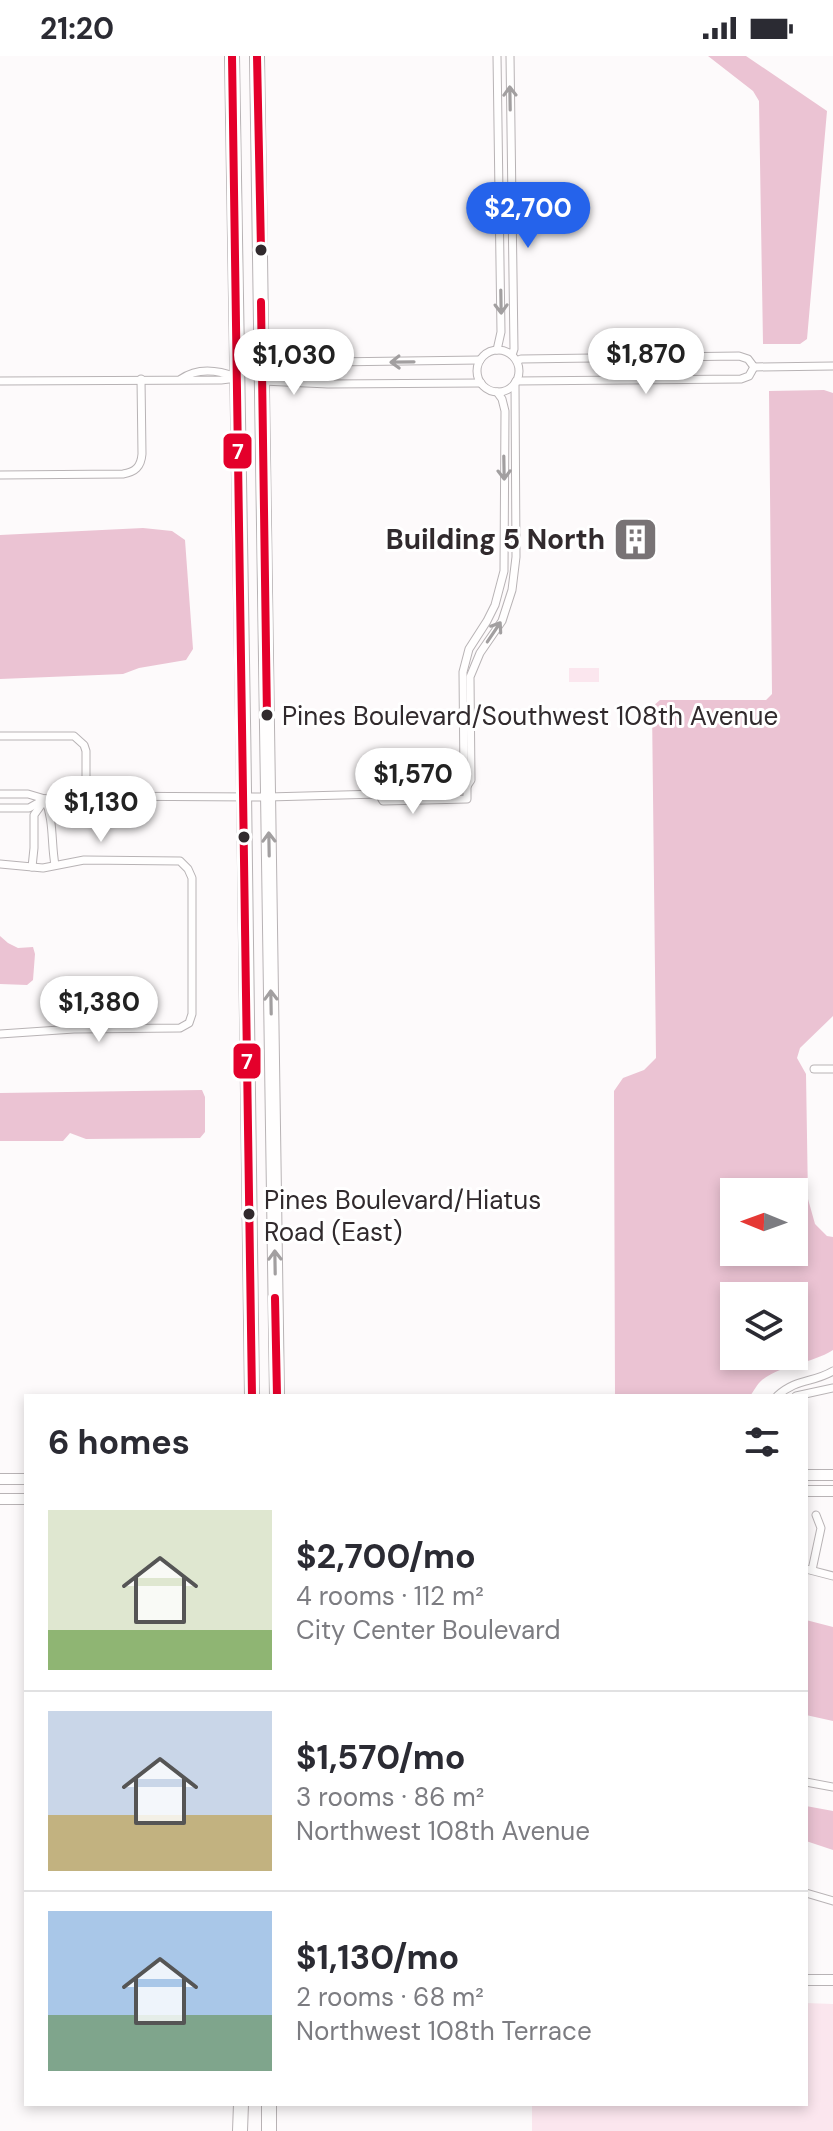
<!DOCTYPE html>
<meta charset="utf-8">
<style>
body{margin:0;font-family:"DM Sans",sans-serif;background:#f7f7f7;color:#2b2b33;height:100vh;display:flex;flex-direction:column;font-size:30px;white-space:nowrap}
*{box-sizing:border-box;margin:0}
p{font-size:26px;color:#7c7c81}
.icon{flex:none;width:44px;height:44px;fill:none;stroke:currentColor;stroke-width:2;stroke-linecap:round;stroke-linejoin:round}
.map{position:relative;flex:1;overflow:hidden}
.side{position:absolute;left:24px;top:1338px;width:784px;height:712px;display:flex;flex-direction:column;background:#fff;border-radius:0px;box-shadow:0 4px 12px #0003}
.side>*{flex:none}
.needle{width:52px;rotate:271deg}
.controls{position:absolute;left:720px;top:1122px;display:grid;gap:16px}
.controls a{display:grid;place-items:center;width:88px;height:88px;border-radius:0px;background:#fff;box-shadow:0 4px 12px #0003;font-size:40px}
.price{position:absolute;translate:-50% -68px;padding:0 18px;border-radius:28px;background:#fff;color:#222;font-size:26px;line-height:52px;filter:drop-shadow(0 2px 4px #0008)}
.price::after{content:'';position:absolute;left:50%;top:48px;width:24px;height:18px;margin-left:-12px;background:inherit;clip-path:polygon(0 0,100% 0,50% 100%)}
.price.active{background:#2563eb;color:#fff}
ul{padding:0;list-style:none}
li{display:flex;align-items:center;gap:24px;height:200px;padding:0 24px}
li+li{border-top:2px solid #e1e1e2}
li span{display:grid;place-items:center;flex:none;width:224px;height:160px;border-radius:0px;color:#555}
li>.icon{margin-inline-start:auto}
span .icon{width:96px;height:96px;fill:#fffc;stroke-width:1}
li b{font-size:34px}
h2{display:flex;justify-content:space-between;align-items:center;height:96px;padding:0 24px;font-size:34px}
.status{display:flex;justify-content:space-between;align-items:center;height:56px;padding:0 40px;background:#fff;direction:ltr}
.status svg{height:22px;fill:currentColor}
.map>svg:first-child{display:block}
</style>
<div class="status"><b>21:20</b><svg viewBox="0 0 49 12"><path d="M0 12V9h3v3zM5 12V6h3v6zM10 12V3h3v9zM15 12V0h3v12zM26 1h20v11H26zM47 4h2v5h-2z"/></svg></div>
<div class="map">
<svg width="833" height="2075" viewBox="0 0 833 2075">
<rect width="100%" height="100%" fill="#fdfafb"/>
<g fill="#fbe6ee">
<rect x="569" y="612" width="30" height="14"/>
<path d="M806 1947 833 1948V2075H532V2048H806Z"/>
</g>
<g fill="#ebc3d3" fill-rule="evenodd">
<path d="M708 0H746L827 55 807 283 800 288H763L759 45 753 35Z"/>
<path d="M824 334 833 337V960L800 992 797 1002 806 1018 808 1143 815 1168 827 1180 833 1181V1294C811 1308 783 1308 762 1324 757 1328 754 1335 750 1340H615L614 1035 623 1022 644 1014 656 1002 652 651 660 644H766L772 638 769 335ZM734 1136H794V1196H734ZM734 1240H794V1300H734Z"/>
<path d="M143 472 172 475 185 484 193 593 186 604 139 612 123 618 0 623V479Z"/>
<path d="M0 880 8 887 18 892 33 891 35 898 33 924 27 929 0 928Z"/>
<path d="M202 1034 205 1041V1076L200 1082 86 1083 70 1077 63 1085H0V1037Z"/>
<path d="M806 1564 833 1571V1665L806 1659Z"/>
<path d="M806 1750 833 1755V1794L806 1785Z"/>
</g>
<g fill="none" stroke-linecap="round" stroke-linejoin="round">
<defs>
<g id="street">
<path d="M510 0 514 293 512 299"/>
<path d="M497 294 501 276 497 0"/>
<circle cx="498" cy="315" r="21"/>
<path d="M263 304 331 306 480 304"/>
<path d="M517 305 521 303 739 300 748 303 754 311"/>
<path d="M754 311 833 310"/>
<path d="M181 323C198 311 218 314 236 321"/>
<path d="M0 325 221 324 237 322"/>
<path d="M263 325 328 328 481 327"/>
<path d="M516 325 741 323 749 320 754 311"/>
<path d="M0 419 123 418C135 416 141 411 142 398L141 323"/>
<path d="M0 680H74L84 689 86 695V740"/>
<path d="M467 730 471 724 470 621 480 597 502 565 512 534 516 501 515 327"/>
<path d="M0 738H28L45 743"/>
<path d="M379 738 383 745 467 743V730L464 723 463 616 469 593 487 565 495 549 504 515 505 355 502 343 497 336"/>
<path d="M45 743C54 764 51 787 55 809"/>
<path d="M0 752H29L45 743 86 740 268 741 379 738 382 732 467 730"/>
<path d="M0 808 43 812 84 804 180 805 188 813 192 822V958L189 967 180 972 74 973 0 978"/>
<path d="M32 811 34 792V759L44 745"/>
<path d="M814 1013H833"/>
<path d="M777 1340C797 1322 813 1327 833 1315"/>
<path d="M796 1340 833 1332"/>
<path d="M806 1513 833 1520"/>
<path d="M812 1514 821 1472 816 1459"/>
<path d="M806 1726 833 1731"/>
<path d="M806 1837 833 1845"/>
</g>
<g id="secondary">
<path d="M806 1419H833"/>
<path d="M0 1423H26"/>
<path d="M806 1435H833"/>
<path d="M0 1443H26"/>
<path d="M806 1924H833"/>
</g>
<g id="highway">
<path d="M232 0C241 447 246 893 252 1340"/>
<path d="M257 0 277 1340"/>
<path d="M240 2075 241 2048"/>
<path d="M269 2075V2048"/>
</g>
</defs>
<use href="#street" stroke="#b8b3b5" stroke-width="9"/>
<use href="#secondary" stroke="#b8b3b5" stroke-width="12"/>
<use href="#highway" stroke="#b8b3b5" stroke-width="16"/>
<use href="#street" stroke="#fffefe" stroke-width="7"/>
<use href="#secondary" stroke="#fffefe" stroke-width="10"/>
<use href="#highway" stroke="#fffefe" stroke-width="14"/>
<defs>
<g id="bus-1">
<path d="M232 0 252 1340"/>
<path d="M257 0 261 194"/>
<path d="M261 246 267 662"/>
<path d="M275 1242 277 1340"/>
</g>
</defs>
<use href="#bus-1" stroke="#fff" stroke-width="14"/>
<use href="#bus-1" stroke="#e4002b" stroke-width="8"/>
</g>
<defs><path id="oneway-shaft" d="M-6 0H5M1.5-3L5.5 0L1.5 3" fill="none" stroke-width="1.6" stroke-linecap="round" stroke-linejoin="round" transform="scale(2)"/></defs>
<g stroke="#a29fa0">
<use href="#oneway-shaft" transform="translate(510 42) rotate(-91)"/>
<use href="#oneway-shaft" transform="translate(501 246) rotate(89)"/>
<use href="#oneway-shaft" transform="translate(402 306) rotate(179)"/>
<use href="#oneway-shaft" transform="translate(504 412) rotate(89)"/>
<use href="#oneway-shaft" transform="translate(494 576) rotate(-56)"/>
<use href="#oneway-shaft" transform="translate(269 788) rotate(-91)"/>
<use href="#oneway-shaft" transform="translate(271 946) rotate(-91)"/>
<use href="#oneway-shaft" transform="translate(275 1206) rotate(-91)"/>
</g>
<defs>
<symbol id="building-square" viewBox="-11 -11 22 22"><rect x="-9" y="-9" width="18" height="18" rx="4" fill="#787375" stroke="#fff"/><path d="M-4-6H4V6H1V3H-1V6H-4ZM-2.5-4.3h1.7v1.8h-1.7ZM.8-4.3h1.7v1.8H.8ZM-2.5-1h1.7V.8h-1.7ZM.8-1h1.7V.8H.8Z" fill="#fff"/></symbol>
</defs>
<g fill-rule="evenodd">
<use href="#building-square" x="610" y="458" width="51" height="51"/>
</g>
<g fill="#312a2d" stroke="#fff" stroke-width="3">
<circle cx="261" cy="194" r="7"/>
<circle cx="267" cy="659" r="7"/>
<circle cx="244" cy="781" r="7"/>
<circle cx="249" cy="1158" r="7"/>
</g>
<g text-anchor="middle" stroke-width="6" stroke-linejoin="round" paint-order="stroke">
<g font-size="26" fill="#312a2d" stroke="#fff" text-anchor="start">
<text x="282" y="669">Pines Boulevard/Southwest 108th Avenue</text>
<text x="264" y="1153">Pines Boulevard/Hiatus<tspan x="264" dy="32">Road (East)</tspan></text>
</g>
<g font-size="28" font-weight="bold" fill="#312a2d" stroke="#fff" text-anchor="end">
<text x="605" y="493">Building 5 North</text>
</g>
</g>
<g stroke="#fff" stroke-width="3">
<rect x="222" y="376" width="31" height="38" rx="8" fill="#e4002b"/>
<rect x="232" y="986" width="30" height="38" rx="8" fill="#e4002b"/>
</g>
<g font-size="22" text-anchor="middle" font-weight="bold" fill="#fff">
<text x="238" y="403">7</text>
<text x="247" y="1013">7</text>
</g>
</svg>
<div class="controls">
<a><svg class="needle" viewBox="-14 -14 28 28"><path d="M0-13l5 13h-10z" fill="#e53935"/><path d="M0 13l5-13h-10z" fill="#7c7c81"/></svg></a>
<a><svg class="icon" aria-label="layers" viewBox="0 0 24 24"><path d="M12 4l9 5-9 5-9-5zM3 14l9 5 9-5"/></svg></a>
</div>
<b class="price active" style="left:528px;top:194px">$2,700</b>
<b class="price" style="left:646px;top:340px">$1,870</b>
<b class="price" style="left:294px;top:341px">$1,030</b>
<b class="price" style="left:413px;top:760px">$1,570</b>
<b class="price" style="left:101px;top:788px">$1,130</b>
<b class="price" style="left:99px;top:988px">$1,380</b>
<section class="side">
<h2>6 homes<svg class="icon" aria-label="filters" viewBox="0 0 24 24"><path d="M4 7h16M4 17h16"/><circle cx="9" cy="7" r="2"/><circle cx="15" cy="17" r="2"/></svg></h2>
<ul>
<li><span style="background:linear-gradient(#dfe7d0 75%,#8fb573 0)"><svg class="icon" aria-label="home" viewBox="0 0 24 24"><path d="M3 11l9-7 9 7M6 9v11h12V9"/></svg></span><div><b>$2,700/mo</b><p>4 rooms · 112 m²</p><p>City Center Boulevard</p></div></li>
<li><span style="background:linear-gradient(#c9d6e8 65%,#c2b280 0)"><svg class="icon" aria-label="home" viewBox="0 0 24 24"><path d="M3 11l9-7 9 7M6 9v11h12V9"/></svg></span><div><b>$1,570/mo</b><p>3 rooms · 86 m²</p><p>Northwest 108th Avenue</p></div></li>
<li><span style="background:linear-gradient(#a9c7e8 65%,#7fa58c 0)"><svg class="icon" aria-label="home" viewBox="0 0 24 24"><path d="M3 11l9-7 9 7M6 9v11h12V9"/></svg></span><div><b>$1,130/mo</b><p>2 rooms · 68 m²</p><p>Northwest 108th Terrace</p></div></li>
</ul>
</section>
</div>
